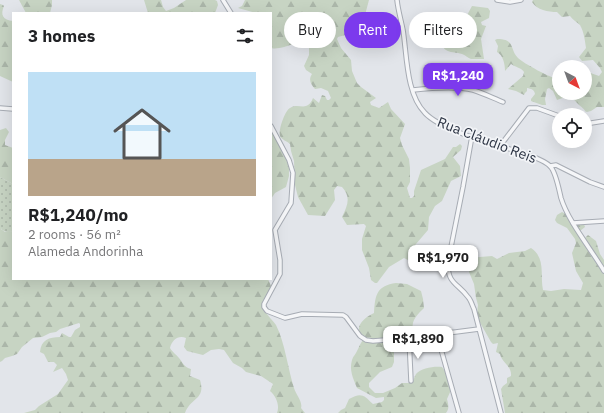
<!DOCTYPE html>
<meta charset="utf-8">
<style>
body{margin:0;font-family:"IBM Plex Sans",sans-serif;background:#f2f2f2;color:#202124;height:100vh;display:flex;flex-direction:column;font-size:15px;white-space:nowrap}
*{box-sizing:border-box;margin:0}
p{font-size:13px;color:#757577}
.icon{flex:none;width:22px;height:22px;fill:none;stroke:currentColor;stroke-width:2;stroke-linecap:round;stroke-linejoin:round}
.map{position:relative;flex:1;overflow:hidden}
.side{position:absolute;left:12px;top:12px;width:260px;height:268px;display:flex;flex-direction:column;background:#fff;border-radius:0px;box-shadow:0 4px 16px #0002}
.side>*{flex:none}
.banner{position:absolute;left:284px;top:12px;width:260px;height:36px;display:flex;gap:8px}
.needle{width:26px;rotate:139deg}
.fabs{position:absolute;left:552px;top:60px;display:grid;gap:8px}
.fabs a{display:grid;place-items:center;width:40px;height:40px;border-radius:50%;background:#fff;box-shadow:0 4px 16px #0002;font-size:20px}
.price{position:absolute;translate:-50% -34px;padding:0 9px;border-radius:8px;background:#fff;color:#222;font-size:13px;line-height:26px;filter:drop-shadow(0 1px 2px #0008)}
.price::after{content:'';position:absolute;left:50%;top:24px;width:12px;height:9px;margin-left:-6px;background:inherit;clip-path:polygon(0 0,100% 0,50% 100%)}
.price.on{background:#7c3aed;color:#fff}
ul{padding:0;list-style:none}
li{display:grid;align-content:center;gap:8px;height:212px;padding:0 16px}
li+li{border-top:1px solid #e0e0e0}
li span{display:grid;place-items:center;height:124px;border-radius:0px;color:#555}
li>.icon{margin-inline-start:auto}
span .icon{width:72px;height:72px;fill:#fffc;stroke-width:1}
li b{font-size:17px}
h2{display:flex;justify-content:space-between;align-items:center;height:48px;padding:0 16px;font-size:17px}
.pill{padding:0 14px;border-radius:18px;background:#fff;box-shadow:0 4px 16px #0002;font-size:14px;line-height:36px}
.pill.on{background:#7c3aed;color:#fff}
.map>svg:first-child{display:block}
</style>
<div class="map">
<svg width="604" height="413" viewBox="0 0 604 413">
<defs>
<pattern id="grass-dots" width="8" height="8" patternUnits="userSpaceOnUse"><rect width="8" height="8" fill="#c7d4c3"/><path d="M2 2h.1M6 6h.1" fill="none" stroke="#abb6a9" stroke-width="1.8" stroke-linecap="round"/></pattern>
<pattern id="forest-firs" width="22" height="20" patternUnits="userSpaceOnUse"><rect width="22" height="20" fill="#c7d4c3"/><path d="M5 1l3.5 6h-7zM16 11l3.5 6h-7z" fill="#abb6a9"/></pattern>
</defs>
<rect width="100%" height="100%" fill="#e2e5ea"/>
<path fill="url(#grass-dots)" d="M0 177 13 184V231C8 233 3 232 0 227Z"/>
<g fill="url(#forest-firs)">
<path d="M19 0H52V5L50 13H26Z"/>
<path d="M144 0H161L163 7 166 11 174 8 186 0H215L217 1 218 5 215 13H205L203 12V13H148Z"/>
<path d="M245 0H369L365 15 369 22H362L351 30 349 34 338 37 337 39 341 48 351 60 352 71 357 83 361 87 376 98 370 102 371 105 379 108 388 102 391 109 405 124 400 138 402 145 409 159 410 168V182L407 188 410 198H412L414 196V191L421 170 445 159 453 147H456L460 144 462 146 461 150 453 157 460 166 461 176 451 181 442 201 435 206 429 217 428 230 410 251 408 260 404 258 389 267 377 283H375L371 280 369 268 362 250V239L366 226 364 224 347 225 342 217C348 205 351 197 342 187L337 186 334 190 335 200 325 216 308 215 298 197 295 185 294 161 291 151 290 144C287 141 282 140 280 136 278 131 285 110 290 108 299 102 307 113 313 98L319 103 322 95 325 96 327 100H329L331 98 328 91 321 88 315 89C311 84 308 80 312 74L306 70 304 66 309 55V43C302 46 299 43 293 44 286 46 278 50 271 48V13H256L238 8 242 6Z"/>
<path d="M533 0H604V107H597L591 111 586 112C581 105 575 103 571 95L557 100 553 91 549 88 547 89 545 99 546 105H542L531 101V99L535 94C534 89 531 89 527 88V91L525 93 524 95 516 91 508 89 523 76 524 72C522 68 515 67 511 64L505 71C505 64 503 55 497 52L498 46 495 40 497 39C516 39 509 49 518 58 523 63 552 79 559 79V93H585V71L599 76 602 72 600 68 593 60 582 61 579 57 586 48C585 41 584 32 580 25 577 22 573 20 570 16L562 17 557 12C548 12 537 10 532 2Z"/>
<path d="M0 4 3 5 4 6C0 15 3 20 13 21V82L0 76Z"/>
<path d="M472 6 488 8 490 11 489 18 481 22 482 25 486 26 481 39 484 59C480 59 475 59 471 59 468 58 465 55 462 54 452 51 441 54 442 39L447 34 467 29 468 24 465 19Z"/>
<path d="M271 125 289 162V176L286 187 275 193 271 199Z"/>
<path d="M6 128 9 132 5 140V145L13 148V184L0 177V130Z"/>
<path d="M562 212 566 214 574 224H576L579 220 583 221 585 227 580 231 584 239 588 235 596 241 600 254 604 260V413H505L501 389 503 386 507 383V378L511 376C512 366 502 363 500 354L496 352 498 343 493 344 491 342 478 319 477 313 478 305 476 298 474 284 469 272 470 263 468 258 492 256 497 259 509 253 525 251 531 248C546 258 540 275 543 290L551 291 564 289 581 290 583 283 576 271 572 253 576 243 575 239 567 228 557 223 555 220 557 215Z"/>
<path d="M0 216 1 229 5 232 13 231V279H268L271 286C270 294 263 302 265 310 267 316 273 320 276 325 285 343 288 369 294 388 296 395 303 402 301 408L305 413H277C280 405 276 396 270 391L273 384 261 376 246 372 242 368 233 363 224 350 219 349 211 350 203 355 187 351 184 347 186 338C178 335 172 340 170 348 173 353 176 354 179 358 183 363 184 367 191 369L190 376 200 380C206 400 191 397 185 413H24L35 410 39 406 58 394 68 380 66 374 62 368 53 372 57 365 54 362H48L44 354 40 352C41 340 49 337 60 337L62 333 69 337H71L75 330 80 327V324L79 323 60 329 56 332 50 333 42 337 33 338 22 347 17 354 12 356 5 358 2 361 0 362Z"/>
<path d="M396 283 407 284 421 291 423 299 424 308C418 314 411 320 413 329L399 333H388L382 338V339L389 341 392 344 394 353V362L392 367 380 372 369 383V387L375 393H383L395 388 402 383H412C414 380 414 377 416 374 421 368 434 366 442 367L447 374 451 390 447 399C448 404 450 408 446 413H338L341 410 345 408 349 399C361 392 364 395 373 404L382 402 384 400V397L376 398 357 388C353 378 349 370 352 360 353 356 356 354 357 351 359 347 360 344 363 340 362 337 360 334 359 330 358 322 368 316 374 313 375 294 377 286 396 283Z"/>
</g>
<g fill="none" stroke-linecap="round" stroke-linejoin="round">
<defs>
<g id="minor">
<path d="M223 0 231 13"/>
<path d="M397 0C398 10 401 20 403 30 407 55 406 94 425 113 439 128 480 140 500 146 512 150 541 157 550 166 556 172 559 190 561 198 568 221 591 249 604 271"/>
<path d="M497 0 510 2 521 0"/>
<path d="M413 90C432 88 455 86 473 90 483 93 493 98 503 102"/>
<path d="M0 108 13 109"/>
<path d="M585 124 604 121"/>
<path d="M271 126 289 160 293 173 291 203 275 230 280 260V274L264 304V307L267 311 285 318 302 314 343 315 346 317 360 336 366 340 373 341 409 338 479 329"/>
<path d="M472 136 463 187 448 262C447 284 458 283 468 297 471 300 472 305 474 309L501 413"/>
<path d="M500 146 529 108H537L559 116"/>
<path d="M550 166 556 165 590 182 604 187"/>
<path d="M573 223 604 221"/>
<path d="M437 335 459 413"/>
<path d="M409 338 411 381"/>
</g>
</defs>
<use href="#minor" stroke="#a7acb4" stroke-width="5.5"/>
<use href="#minor" stroke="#f5f6f8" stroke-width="3.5"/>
</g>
<g text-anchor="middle" stroke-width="3.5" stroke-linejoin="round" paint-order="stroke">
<g font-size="14" fill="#2a3242" stroke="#f2f4f7">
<text transform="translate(487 140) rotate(21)" y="5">Rua Cláudio Reis</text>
</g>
</g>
</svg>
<div class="fabs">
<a><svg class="needle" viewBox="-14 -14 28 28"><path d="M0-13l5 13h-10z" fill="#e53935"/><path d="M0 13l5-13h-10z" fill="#757577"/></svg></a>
<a><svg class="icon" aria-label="locate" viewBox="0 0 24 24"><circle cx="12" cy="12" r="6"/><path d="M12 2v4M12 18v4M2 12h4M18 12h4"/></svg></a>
</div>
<b class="price on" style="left:458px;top:97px">R$1,240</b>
<b class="price" style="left:443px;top:279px">R$1,970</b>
<b class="price" style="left:418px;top:360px">R$1,890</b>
<div class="banner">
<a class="pill">Buy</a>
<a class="pill on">Rent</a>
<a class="pill">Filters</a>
</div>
<section class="side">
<h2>3 homes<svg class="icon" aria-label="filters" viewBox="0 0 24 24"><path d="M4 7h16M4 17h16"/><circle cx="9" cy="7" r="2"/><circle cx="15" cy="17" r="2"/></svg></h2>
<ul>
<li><span style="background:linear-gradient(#bfe0f5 70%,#b9a48a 0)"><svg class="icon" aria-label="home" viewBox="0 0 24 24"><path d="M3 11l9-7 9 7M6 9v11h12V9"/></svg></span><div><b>R$1,240/mo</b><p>2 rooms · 56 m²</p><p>Alameda Andorinha</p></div></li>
</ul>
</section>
</div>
